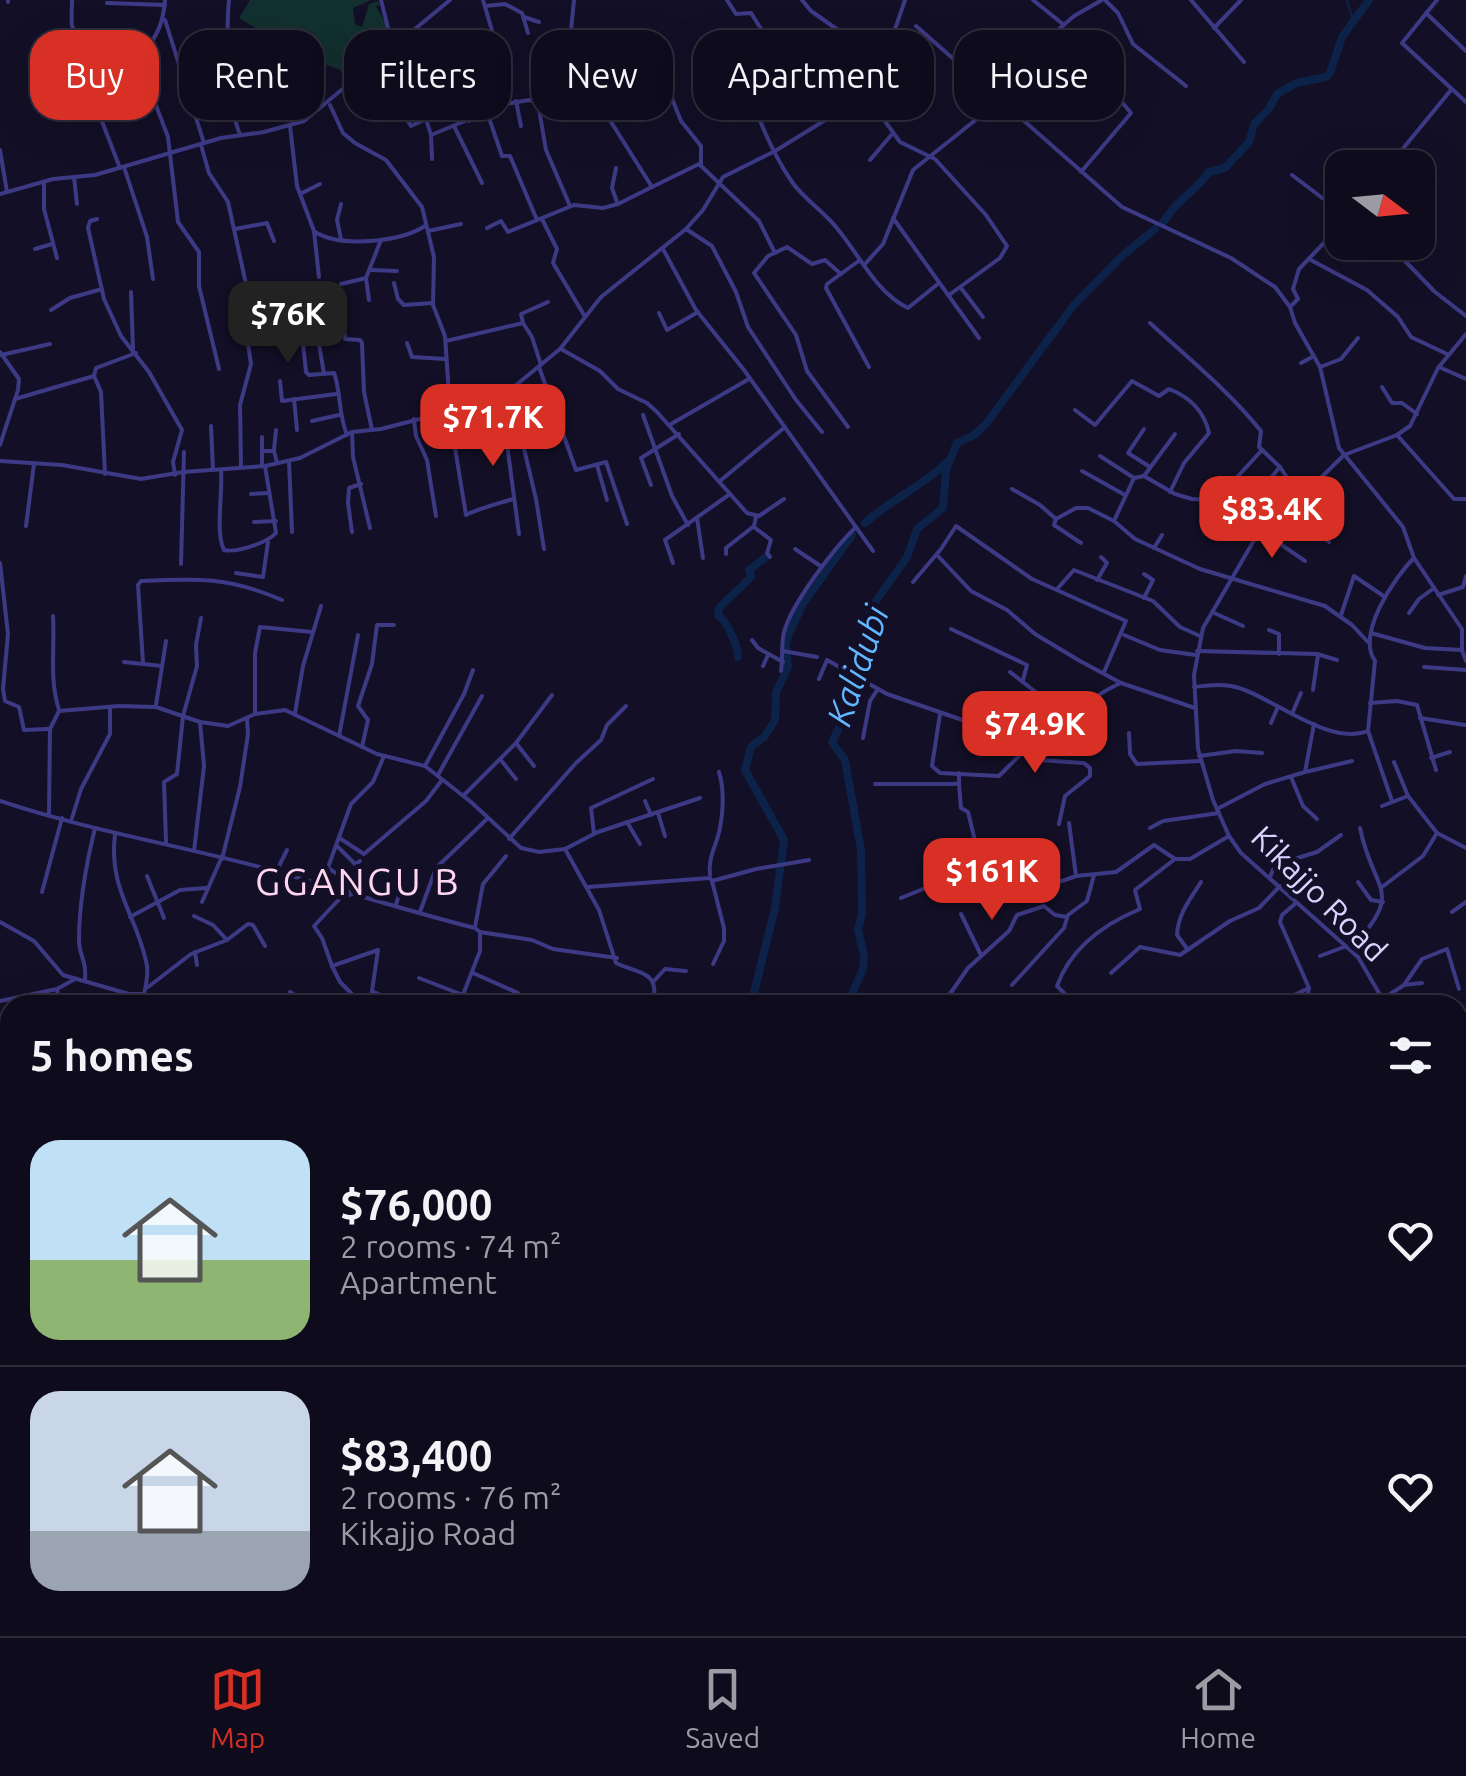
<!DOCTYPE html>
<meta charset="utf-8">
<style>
body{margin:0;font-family:Ubuntu,sans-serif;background:#1c1929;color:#f1f3f6;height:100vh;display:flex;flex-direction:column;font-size:38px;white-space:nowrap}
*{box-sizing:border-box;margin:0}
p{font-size:32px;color:#9b9ba3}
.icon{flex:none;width:55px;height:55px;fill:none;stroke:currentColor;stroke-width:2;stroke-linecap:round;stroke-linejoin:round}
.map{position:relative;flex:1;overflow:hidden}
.details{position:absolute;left:0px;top:995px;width:1468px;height:642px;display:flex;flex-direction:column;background:#0e0b1c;border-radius:30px 30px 0 0;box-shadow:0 10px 40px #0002,0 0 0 2px #2e2b3b}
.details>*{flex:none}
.guide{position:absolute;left:30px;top:30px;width:1408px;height:90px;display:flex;gap:20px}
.needle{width:65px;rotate:106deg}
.buttons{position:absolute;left:1325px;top:150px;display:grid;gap:20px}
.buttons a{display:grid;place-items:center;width:110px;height:110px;border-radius:20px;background:#0e0b1c;box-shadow:0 10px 40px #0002,0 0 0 2px #2e2b3b;font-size:50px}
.price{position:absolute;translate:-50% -85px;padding:0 22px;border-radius:20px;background:#d93025;color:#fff;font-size:32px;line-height:65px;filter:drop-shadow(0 2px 5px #0008)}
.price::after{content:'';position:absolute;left:50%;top:60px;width:30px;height:22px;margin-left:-15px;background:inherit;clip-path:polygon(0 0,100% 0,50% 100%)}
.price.selected{background:#222;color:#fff}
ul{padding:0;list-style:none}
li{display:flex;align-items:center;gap:30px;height:250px;padding:0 30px}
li+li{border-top:2px solid #2e2b3b}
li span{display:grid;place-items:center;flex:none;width:280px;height:200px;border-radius:30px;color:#555}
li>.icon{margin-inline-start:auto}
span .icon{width:120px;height:120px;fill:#fffc;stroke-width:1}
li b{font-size:42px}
h2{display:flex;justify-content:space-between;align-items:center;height:120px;padding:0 30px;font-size:42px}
.chip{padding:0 35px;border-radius:30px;background:#0e0b1c;box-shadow:0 10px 40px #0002,0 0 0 2px #2e2b3b;font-size:35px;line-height:90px}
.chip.selected{background:#d93025;color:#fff}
.tab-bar{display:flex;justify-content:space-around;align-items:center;height:140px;border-top:2px solid #2e2b3b;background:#0e0b1c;font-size:28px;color:#9b9ba3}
.tab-bar a{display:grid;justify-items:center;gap:5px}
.tab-bar .selected{color:#d93025}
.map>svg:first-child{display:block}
</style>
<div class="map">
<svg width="1466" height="1636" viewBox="0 0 1466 1636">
<rect width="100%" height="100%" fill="#130f26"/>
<path fill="#12302f" d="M250 0H371L353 8 355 24 362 27 369 4 378 1 380 5 376 6 387 26 382 35 368 32 366 36 376 42H383L387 34 391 33 394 38 386 49 364 44 361 49 365 59 376 51 378 56 349 82 340 70 297 53 239 18Z"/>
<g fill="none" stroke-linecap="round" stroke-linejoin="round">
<g stroke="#0c2248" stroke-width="2.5">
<path d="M1347 0 1353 20"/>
<path d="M1458 1348 1466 1340"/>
<path d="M1117 1636 1125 1628"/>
</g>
<g stroke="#0c2248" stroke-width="8">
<path d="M1163 223C1175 201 1195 192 1209 172L1225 168 1239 153 1249 142 1254 124 1268 110 1277 94 1296 83 1326 77 1330 73 1342 37 1369 0"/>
<path d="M865 523C891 499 922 487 947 462"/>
<path d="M738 657C738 646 727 621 718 615L719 608 751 577 749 570 766 557"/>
<path d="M751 1005 775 908 784 840 745 770 751 747 765 736 775 720 776 692 788 667 786 644 789 633 803 604 852 535"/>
<path d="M847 1005 863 969 864 955 858 930 862 914 861 850 845 760 832 742 840 726 843 703 852 684 871 608 907 557 917 529 943 508 946 470 957 443 974 435 986 424 1073 306 1123 255 1155 229"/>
<path d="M282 1636 290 1628"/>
</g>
<g stroke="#3d3a85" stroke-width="4">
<path d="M72 0C72 8 71 18 72 25 74 36 106 75 114 88L125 84"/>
<path d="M229 0C226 29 228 109 240 134"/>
<path d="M381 0 392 44"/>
<path d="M483 0 493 34 506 104 529 100 560 110 601 106 652 187 699 164 759 221 775 253"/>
<path d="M574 0 570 41 585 107"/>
<path d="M727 0 736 14 751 13C774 50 799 85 826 120"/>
<path d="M802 0 811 11 838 30 835 42 837 47 878 79"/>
<path d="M1033 0 1064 25"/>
<path d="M1105 0 1118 13 1133 44 1186 86"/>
<path d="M1191 0 1244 62"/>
<path d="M1437 0 1402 43 1466 102"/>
<path d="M8 2V0"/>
<path d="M107 3 165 5"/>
<path d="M485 6 505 4 522 13 528 33"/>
<path d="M1426 13 1466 51"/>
<path d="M524 17 539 22"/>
<path d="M165 20 204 143"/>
<path d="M916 26 1122 207 1231 258 1275 287 1290 307 1295 323 1320 367 1339 448 1403 527 1414 558 1462 629V650L1466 661"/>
<path d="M1214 28 1241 0"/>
<path d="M1048 41C1076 66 1108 83 1131 113L1081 172"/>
<path d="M732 48 738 73 746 82C757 116 772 153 792 182 804 199 823 211 836 227 859 254 876 293 908 308L939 283"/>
<path d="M389 50 400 61 423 73"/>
<path d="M129 64 149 87 168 137 178 222 199 252V286L219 369"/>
<path d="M373 66 385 85"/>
<path d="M410 66 422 86"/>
<path d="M533 74 546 150 570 206"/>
<path d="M720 77 738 73"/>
<path d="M108 78C141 55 162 43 165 0"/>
<path d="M348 86 356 106"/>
<path d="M669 91 681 121 701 146V166"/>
<path d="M866 95 900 142 935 159 986 215 1007 246 1000 258 949 295"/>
<path d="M93 98 120 168"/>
<path d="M449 100 469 121"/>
<path d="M516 101 521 126"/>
<path d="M330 105 343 133 355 143 386 160 422 207 434 257 433 305 445 336 450 410"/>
<path d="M457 108 470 100"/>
<path d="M401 110 411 126 426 119 431 135"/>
<path d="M487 112 502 156H510L537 220"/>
<path d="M290 126 297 186 314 231 319 277"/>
<path d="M455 128 482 183"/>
<path d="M201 145 209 173 228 202 246 284 241 296 251 364 240 405 241 466"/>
<path d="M0 150 7 192"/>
<path d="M432 159 431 135 506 104"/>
<path d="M870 160 893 133"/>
<path d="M124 167 147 237 153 279"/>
<path d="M616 168 612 188 617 202"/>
<path d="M1387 168 1451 90"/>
<path d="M1292 175 1342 213"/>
<path d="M74 177 77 204"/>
<path d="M44 182V209L57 258"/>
<path d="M0 194 53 179 95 175 221 138 264 132 304 121 450 0"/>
<path d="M300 194 320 184"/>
<path d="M893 218 979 338"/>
<path d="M97 219 90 221 88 228 104 299 121 336 149 372 182 430 173 462 175 475"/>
<path d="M542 219 557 249 553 263 584 315"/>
<path d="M487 228 501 221 508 232 574 205 603 208 618 204 652 187"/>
<path d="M235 229 267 223 274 241"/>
<path d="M686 229 712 246 736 292 748 327 796 400 822 432"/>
<path d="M428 231 461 224"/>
<path d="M315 232C341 248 400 242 425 226"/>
<path d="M341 239 337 220 341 204"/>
<path d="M1378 242 1405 261 1435 292 1466 316"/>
<path d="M35 249 52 244"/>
<path d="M663 249 696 310 744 370 873 551"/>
<path d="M1309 259 1367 290 1398 317 1411 337 1447 354"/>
<path d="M860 260 827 284 826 288 869 367"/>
<path d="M1405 261 1426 235 1432 218"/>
<path d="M865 264 883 244 913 170 983 114 1059 29 1074 16 1102 0"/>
<path d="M370 270 397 271"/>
<path d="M841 274 825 260 812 264 787 247 768 256 754 273 796 335 807 371 848 427"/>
<path d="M394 283 398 299 404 305 433 303"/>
<path d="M341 284 366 278"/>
<path d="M961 288 983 317"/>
<path d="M131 292 133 349"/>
<path d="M279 295 295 292 298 296 306 372 309 375 334 373C341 391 338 413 347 435"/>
<path d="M369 300 366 278 381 240"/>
<path d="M312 302 324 374"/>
<path d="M1291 306 1298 299 1293 289 1299 269 1342 224"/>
<path d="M51 310 70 298 102 289"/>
<path d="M343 312 345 339 360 340 362 343 364 392 372 430"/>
<path d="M659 313 667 330 698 312"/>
<path d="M523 323 521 314 548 302"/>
<path d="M1150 323C1188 358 1228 390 1261 431L1259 447 1280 467 1300 497"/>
<path d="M446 341 523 323 532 337 541 365"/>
<path d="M407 343 412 357 445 359"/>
<path d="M561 349 600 371 618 389 647 403 657 412 747 513 759 516 784 499"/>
<path d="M0 352 19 379 18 390 0 445"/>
<path d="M1 355 50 344"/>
<path d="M1301 363 1314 356"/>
<path d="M539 367 576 470 606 462 627 524"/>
<path d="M1320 367 1341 359 1358 338"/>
<path d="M1439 367 1466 379"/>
<path d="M94 376 101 392 105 474"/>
<path d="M280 381 282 401 336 394"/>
<path d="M1382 387 1392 403H1402L1417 414"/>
<path d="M510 390 536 499 544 549"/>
<path d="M497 396 506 437 519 534"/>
<path d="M15 399 94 376 96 368 136 353"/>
<path d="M294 399 297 430"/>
<path d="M456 409 454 442 466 515C477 509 497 504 513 499"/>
<path d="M1075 410 1095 425 1132 381 1159 396 1169 389C1190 397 1204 411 1209 433L1184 463 1170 492"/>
<path d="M643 415 672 496 688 525"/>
<path d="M414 419 416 436 427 460 436 516"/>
<path d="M312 421 339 415"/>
<path d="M671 424 749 379"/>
<path d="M211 426 213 470"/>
<path d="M1144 429 1128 453 1150 467"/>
<path d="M352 432 353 457 370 528"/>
<path d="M1397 435 1454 499H1466"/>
<path d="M274 450 276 430"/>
<path d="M262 451H274L277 463"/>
<path d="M1100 456 1134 478"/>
<path d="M0 461 62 465 141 479 183 472 265 466 300 458 352 432 381 429 478 404 510 390 560 349 601 297 686 229 703 210 723 177 775 151 866 95 878 79 905 0"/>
<path d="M289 461 292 532"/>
<path d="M597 465 607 500"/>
<path d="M262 466V437"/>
<path d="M221 470C223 493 215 532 224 550 236 553 267 543 276 533L265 466"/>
<path d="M1082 471 1125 495"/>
<path d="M1144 476 1175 434"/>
<path d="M720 481 785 427"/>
<path d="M651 485 641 458 679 434"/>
<path d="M1264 486 1280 467"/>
<path d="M1012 489 1040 505 1056 519 1076 508H1088L1114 521 1135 539 1200 569 1325 606 1352 625 1368 642"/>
<path d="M251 494 269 493"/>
<path d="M1223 500 1229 486 1262 450"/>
<path d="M697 518 703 558"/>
<path d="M1056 519 1054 525 1081 543"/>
<path d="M1114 521 1134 478 1144 476 1175 494 1192 499 1249 502 1289 509 1329 542"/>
<path d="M254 522 276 521"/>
<path d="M26 526 34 464"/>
<path d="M754 527 771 540 767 553 770 557"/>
<path d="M1260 530 1305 561"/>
<path d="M352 532 348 503 349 488 361 484"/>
<path d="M1154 548 1162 535"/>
<path d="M795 549 822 567"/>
<path d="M726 554V548L754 526 756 517"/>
<path d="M937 555 971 591 1007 610 1035 634 1080 661 1121 683 1195 708"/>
<path d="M0 563 8 634 3 689 5 701 19 707 24 730 48 729"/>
<path d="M673 563 665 540 730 494"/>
<path d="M181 564 184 452"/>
<path d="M236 573 263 577 268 542"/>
<path d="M1097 580 1107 563 1101 557"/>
<path d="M913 582 941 549 956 526 1032 579 1126 621 1104 672"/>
<path d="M1058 588 1074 570 1153 601 1180 627 1200 636"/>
<path d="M1438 595 1463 587 1466 576"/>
<path d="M1144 598 1153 580 1144 574"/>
<path d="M1212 612 1243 626"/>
<path d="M1409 613 1419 599 1434 588"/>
<path d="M1341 615 1354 576 1385 597"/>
<path d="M53 616C55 648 49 679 59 710"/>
<path d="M951 629 1027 665 1023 680"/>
<path d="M1269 630 1279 634V654"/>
<path d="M1371 633 1425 648 1462 650"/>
<path d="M1124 635 1160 650 1196 655"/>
<path d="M752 640 758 648 783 662"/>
<path d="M783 651 817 657"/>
<path d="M1197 651 1317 654 1337 660"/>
<path d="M124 662 162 666"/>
<path d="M143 663 138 585 141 581C198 578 229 577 282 600"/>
<path d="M763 666 768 655"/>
<path d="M1424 667 1466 670"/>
<path d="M781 671C783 658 781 644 784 632 792 603 834 548 856 527"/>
<path d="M1010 672 1037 693 1084 710"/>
<path d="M819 679 827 660 887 694 1015 738 1059 747C1076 740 1074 728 1082 714 1091 698 1105 690 1121 683"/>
<path d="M1194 687C1210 685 1226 683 1242 689 1277 701 1330 746 1368 731"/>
<path d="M1313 690 1318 655"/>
<path d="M1370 703 1397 701 1417 705 1436 770"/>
<path d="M156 705 166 641"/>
<path d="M255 713V653L260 627 312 632"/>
<path d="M295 713 303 666 321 606"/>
<path d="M940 714 932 766 940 773 999 776 1020 755 1028 741"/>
<path d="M1292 714 1301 693"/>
<path d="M1420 718 1465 725"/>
<path d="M1271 723 1278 707"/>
<path d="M1129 733 1130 754 1137 764 1200 761"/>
<path d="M339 736 358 635"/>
<path d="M863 738 870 701 878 689"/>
<path d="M516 743 534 766"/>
<path d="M1041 744 1039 760 1084 763 1090 768V776L1065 796 1059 824"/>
<path d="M362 747 368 720 358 706 372 664 377 625H394"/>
<path d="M1199 756 1236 751 1262 753"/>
<path d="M1431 758 1450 752"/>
<path d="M500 759 516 779"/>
<path d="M1394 762 1408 796"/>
<path d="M426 764 464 694 473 670"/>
<path d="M1305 772 1352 761"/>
<path d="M438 775 482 696"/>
<path d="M1291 777 1303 806 1317 819"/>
<path d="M875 784H954L959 783V773"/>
<path d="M959 784 961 808 968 812 977 849 988 865"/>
<path d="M464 795 516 743 552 695"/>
<path d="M0 801C90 831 184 846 275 871 342 890 407 911 475 928L480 932V951L459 1005"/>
<path d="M645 801 651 815"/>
<path d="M1392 801 1368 731 1375 661C1356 634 1394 578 1414 558"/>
<path d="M1382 806 1408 796 1437 833 1466 848"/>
<path d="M1217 809 1265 784 1305 772 1314 724"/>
<path d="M658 813 665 836"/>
<path d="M49 815 50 729 59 711 119 706 156 707 200 722 228 726 255 714 285 710 377 754 425 766 471 802 521 848 539 852 565 849 599 910 616 963C641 975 660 970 653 1005"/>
<path d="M72 818 81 789 110 734V707"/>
<path d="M627 822 640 844"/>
<path d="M1069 823 1076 876"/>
<path d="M1150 828 1163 821 1219 813"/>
<path d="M595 833 700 798"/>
<path d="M115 834C108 891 138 916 147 966 149 981 143 991 143 1005"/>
<path d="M341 839 364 854 426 801 442 780"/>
<path d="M509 839 576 763 601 740 607 725 626 706"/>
<path d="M166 842 164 782 177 774 183 716 197 666 196 645 201 618"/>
<path d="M338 847 355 864 360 861"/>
<path d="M565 849 594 834 591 808 653 779"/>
<path d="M194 851 204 766 200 722"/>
<path d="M222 859 240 787 248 734 247 719"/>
<path d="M328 868 350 882V895"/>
<path d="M276 872 287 850"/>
<path d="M710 875C708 860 714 850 718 836 723 818 725 791 719 772"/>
<path d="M147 876 164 918"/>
<path d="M1270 877 1275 865 1317 852 1341 835"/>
<path d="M712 881 724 928V941L713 964"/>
<path d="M1358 882 1371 900 1383 902"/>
<path d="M322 884 351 804 373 782 384 756"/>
<path d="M588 887 710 878 712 881 756 869 809 860"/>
<path d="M1382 887 1423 856 1437 833"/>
<path d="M42 892 62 818"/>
<path d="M901 898 982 865 1017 878 1062 881 1076 876 1116 872 1154 845 1175 859H1190L1229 836"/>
<path d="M202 902 221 859"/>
<path d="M1296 903 1282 915 1280 922 1309 988 1306 1005"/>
<path d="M396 904 403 885"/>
<path d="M420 912 436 868 488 818"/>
<path d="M1452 912 1466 902"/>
<path d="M961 914 981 955"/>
<path d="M194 916 213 925 227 940"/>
<path d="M130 917 180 890 206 888"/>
<path d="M0 922 34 941 63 975 129 994H141"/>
<path d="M475 927 483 884 506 856"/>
<path d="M480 932 532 940 553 949 617 958"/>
<path d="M1350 949C1407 890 1373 893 1360 828"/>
<path d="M1188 950 1177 935C1178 914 1190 899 1201 882"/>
<path d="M195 952 197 965"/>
<path d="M1320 956 1344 947"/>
<path d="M332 966 322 938 314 926 345 893"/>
<path d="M473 973 518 993"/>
<path d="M1111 973 1140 947 1180 955 1230 921 1259 908 1280 886"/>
<path d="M419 978 463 995"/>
<path d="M85 979C87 959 79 957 79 940 79 901 86 865 95 828"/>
<path d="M654 981 665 969 686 971"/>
<path d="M1012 985 1064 928 1068 915 1087 901 1094 875"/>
<path d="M1404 985 1422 983"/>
<path d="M148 987 191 954 227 940 248 924 253 925 265 946"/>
<path d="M57 989 59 1005"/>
<path d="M290 992 309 1005"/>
<path d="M374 992 402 1005"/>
<path d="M352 994 340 982 332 966 378 950 370 1005"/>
<path d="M1384 998 1404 985 1422 959 1447 949 1459 989"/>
<path d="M628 1000 653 1004"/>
<path d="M0 1001 57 989 75 979"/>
<path d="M945 1001 968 968 1009 931 1017 915 1044 906 1055 915 1067 917"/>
<path d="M1076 1005 1057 986C1071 947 1104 924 1140 909L1135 890 1175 859"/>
<path d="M1273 1005 1309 988"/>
<path d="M1386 1005 1358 957 1241 853 1229 836 1213 800 1198 749 1194 675 1203 628 1260 530 1289 509 1344 455 1397 435 1410 426 1438 368 1466 334"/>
<path d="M0 1063 10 1037"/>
<path d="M0 1075 10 1082"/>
<path d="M1458 1114 1466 1116"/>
<path d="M1458 1216 1466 1209"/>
<path d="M0 1305 10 1306"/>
<path d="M0 1358H10"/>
<path d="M0 1425 10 1414"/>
<path d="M1458 1495 1466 1500"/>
<path d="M0 1543 10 1552"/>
<path d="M0 1623 1 1636"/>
<path d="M334 1628 341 1636"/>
<path d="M535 1628 543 1636"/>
<path d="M726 1628 735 1632"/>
<path d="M815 1628H816"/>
<path d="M873 1628 885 1636"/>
<path d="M1032 1628 1041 1636"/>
<path d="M1064 1628 1068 1631"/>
<path d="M1156 1628 1168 1636"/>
<path d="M1242 1628 1254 1636"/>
<path d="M1294 1628 1302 1636"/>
<path d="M1327 1628 1335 1636"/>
<path d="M1354 1628 1363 1636"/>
<path d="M1397 1628 1403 1634"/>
<path d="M1451 1628 1453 1636"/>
<path d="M835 1631 837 1628"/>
<path d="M653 1633 656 1628"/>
<path d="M627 1635 629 1636"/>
<path d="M56 1636 63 1628"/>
<path d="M557 1636 571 1628"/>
<path d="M732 1636 743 1628"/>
<path d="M913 1636 919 1628"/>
<path d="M1215 1636 1222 1628"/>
<path d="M1462 1636 1466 1632"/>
</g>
<g stroke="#6f6bff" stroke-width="6">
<path d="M1458 1019 1466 1015"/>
<path d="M0 1213H10"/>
<path d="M1458 1536 1466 1528"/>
<path d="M1458 1565 1466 1569"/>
<path d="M1367 1636 1375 1628"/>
</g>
</g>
<g text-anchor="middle" stroke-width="10" stroke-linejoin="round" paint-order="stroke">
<g font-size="32" fill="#d9d4ff" stroke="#130f26">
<text transform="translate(1319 894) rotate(45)" y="11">Kikajjo Road</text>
</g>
<g font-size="35" font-style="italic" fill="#62b6ff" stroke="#130f26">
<text transform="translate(858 666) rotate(-71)" y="12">Kalidubi</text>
</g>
<g font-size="38" letter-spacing="2.5" fill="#ffd6f0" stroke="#130f26">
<text x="358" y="895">GGANGU B</text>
</g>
</g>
</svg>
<div class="buttons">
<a><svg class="needle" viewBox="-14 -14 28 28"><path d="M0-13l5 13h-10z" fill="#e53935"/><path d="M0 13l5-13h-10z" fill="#9b9ba3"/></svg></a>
</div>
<b class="price selected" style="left:288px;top:366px">$76K</b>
<b class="price" style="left:493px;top:469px">$71.7K</b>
<b class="price" style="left:1272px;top:561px">$83.4K</b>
<b class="price" style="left:1035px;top:776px">$74.9K</b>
<b class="price" style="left:992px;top:923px">$161K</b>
<div class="guide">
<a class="chip selected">Buy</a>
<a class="chip">Rent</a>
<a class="chip">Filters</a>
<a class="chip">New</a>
<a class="chip">Apartment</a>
<a class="chip">House</a>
</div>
<section class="details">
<h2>5 homes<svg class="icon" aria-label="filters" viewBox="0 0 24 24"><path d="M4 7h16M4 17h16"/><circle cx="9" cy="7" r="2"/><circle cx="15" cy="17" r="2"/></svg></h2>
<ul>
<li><span style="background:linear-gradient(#bfe0f5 60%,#8fb573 0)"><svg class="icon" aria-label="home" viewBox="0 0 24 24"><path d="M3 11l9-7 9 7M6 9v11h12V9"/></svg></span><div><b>$76,000</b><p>2 rooms · 74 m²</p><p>Apartment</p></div><svg class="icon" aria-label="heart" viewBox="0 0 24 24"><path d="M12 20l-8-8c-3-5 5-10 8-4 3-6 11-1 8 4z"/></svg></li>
<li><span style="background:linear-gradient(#c9d6e8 70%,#9aa5b1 0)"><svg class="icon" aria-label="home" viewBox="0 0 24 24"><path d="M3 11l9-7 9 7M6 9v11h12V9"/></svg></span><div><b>$83,400</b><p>2 rooms · 76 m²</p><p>Kikajjo Road</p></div><svg class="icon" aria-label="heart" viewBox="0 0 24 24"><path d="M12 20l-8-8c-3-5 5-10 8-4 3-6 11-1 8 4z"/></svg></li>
</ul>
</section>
</div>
<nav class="tab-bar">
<a class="selected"><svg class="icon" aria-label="map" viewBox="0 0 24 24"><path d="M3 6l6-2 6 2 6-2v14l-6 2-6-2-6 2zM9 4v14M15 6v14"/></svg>Map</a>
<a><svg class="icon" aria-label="saved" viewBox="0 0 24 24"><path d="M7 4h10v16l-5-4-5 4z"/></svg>Saved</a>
<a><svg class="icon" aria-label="home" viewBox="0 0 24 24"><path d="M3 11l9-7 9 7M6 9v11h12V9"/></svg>Home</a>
</nav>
